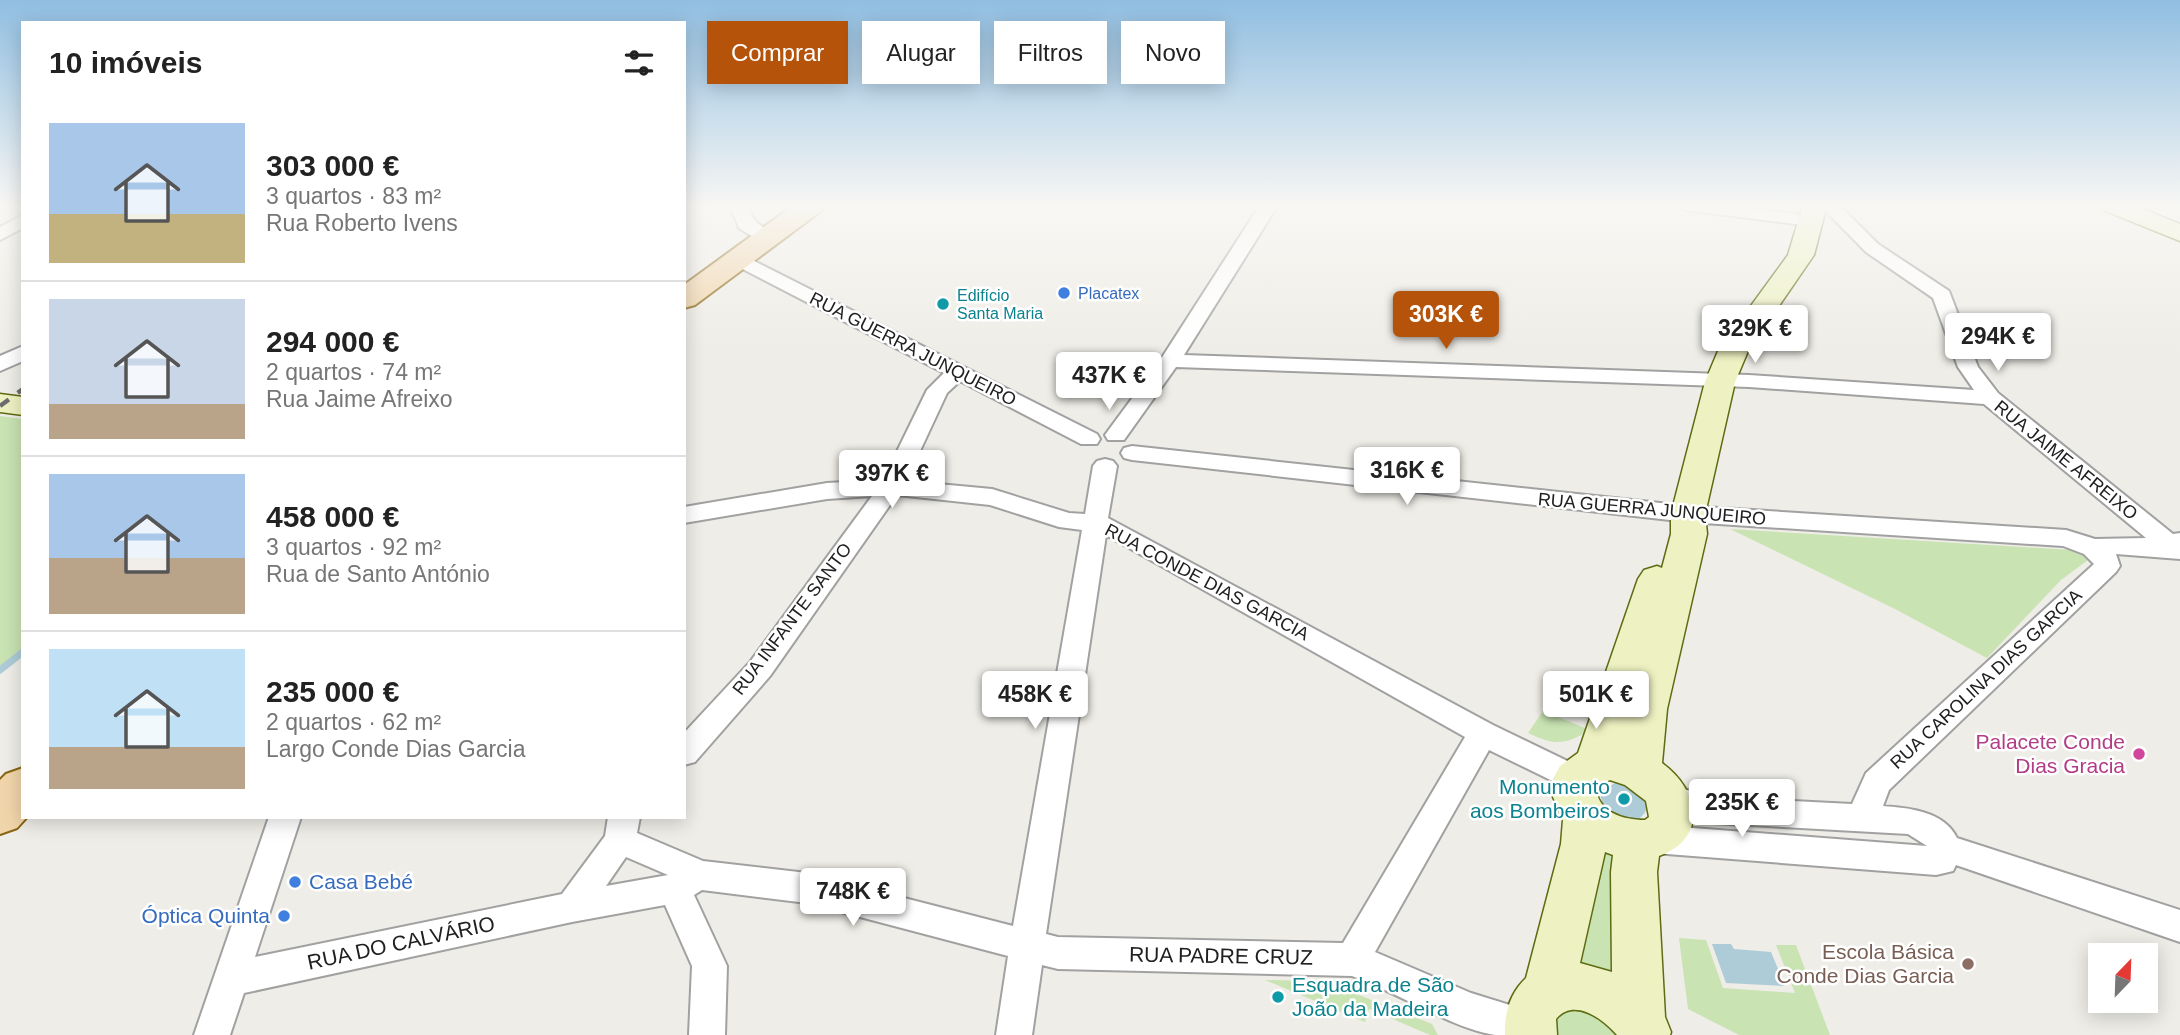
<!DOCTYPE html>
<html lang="pt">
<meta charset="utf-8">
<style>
body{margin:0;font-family:Arial,sans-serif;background:#f2f2f2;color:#222;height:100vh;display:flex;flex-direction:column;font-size:26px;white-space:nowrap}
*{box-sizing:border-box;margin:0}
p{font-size:23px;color:#767676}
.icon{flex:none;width:38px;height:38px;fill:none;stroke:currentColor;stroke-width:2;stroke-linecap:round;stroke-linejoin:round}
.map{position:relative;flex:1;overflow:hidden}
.details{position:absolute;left:21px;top:21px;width:665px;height:798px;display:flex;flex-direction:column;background:#fff;border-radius:0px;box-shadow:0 4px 18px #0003}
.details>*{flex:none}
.banner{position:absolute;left:707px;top:21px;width:665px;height:63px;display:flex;gap:14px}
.needle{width:46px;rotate:23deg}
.tools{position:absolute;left:2088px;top:943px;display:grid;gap:14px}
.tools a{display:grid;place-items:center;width:70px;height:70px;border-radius:0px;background:#fff;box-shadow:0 4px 18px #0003;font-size:35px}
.price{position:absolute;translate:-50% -60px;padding:0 16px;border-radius:7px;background:#fff;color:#222;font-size:23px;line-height:46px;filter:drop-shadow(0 2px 4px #0008)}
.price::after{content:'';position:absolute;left:50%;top:42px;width:21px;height:16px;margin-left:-10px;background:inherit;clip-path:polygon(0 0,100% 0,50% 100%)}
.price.active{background:#b45309;color:#fff}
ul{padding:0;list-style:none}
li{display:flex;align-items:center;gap:21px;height:175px;padding:0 28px}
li+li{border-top:2px solid #e0e0e0}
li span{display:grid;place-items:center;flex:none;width:196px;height:140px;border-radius:0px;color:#555}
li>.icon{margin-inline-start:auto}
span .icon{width:84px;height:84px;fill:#fffc;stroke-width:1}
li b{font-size:30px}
h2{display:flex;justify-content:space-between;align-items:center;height:84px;padding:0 28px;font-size:30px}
.chip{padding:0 24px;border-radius:0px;background:#fff;box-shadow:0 4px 18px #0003;font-size:24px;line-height:63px}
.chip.active{background:#b45309;color:#fff}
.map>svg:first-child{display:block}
</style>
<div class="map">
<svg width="2180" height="1035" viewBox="0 0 2180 1035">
<rect width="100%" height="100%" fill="#efede7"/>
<g fill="#c9e3b3">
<path d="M0 416 23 419V651L0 669Z"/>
<path d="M1730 529 2072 550 2082 554 2088 560 2061 580 1987 658 1895 609Z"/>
<path d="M1543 711 1590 730C1565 745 1555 746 1528 733Z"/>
<path d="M1605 847 1618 851 1622 982 1569 963Z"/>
<path d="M1679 938 1706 940 1723 988 1795 993 1776 945H1796L1830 1035H1739L1688 1009Z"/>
<path d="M1265 980 1310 981 1344 989 1432 1024 1438 1035H1430L1369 1009 1365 1022Z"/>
<path d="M1582 1003 1628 1035H1553C1555 1013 1561 1010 1582 1003Z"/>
</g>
<g fill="#adccd7">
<path d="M1615 783C1630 784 1644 793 1647 808 1638 834 1597 814 1601 791Z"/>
<path d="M1712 944H1731L1734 949 1771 952 1785 986 1726 983Z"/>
</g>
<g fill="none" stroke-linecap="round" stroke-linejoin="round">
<path stroke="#adccd7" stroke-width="7" d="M0 670 23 652"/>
<defs>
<g id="street">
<path d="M730 205H748C755 229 762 222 776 238L773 242H761L739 228Z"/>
<path d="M1260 205H1278L1184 355 1749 375 1974 390 1958 367 1933 298 1866 252 1820 205H1839L1878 244 1949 291 1978 367 1998 393 2173 534 2180 533V559L2116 554 2120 566 2116 572 1889 790 1883 806C1909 808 1944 811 1957 838L2180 910V942L1956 865 1953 871 1936 875 1654 853 1643 849 1638 839 1643 829 1654 825 1927 846 1908 834 1714 823 1657 807 1652 798 1657 789 1668 785 1714 797 1852 804 1866 773 2094 564 2084 554 2063 546 1688 522 1132 460 1124 458 1121 453 1124 448 1132 446 1688 506 2066 530 2095 539 2146 538 1984 404 1749 387 1176 367 1124 440H1108L1105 435 1161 359Z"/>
<path d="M1676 205H1725L1811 216 1820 221 1811 226 1685 210Z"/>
<path d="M23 215V228L0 240V227Z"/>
<path d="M738 253 1097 434 1100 439 1097 444H1081L960 381 947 393 906 481 992 489 1069 513 1085 514 1093 466 1097 461 1105 459 1113 461 1117 466 1108 518 1493 725 1586 770 1590 779 1586 788 1575 792 1489 750 1375 952 1471 993 1542 1015 1547 1028 1544 1035C1528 1035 1510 1035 1495 1035 1453 1029 1395 991 1352 976L1058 969 1042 965 1032 1035H996L1008 956 807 903 702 890 694 895 727 966 725 1035H689L692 966 665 905 572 922 244 993 230 1035H194L269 817H301L255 957 562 894 605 836 608 817H640L637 833 703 861 807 873 1013 926 1082 530 1059 527 990 505 897 495 770 676 695 762 684 765V733L750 662 872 496 827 499 684 523V507L827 483 883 480 927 390 944 373 731 263 729 259ZM1106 535 1465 737 1343 943 1058 937 1046 934ZM626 857 668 875 606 886Z"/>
<path d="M23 346V361L0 371V356Z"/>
</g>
<g id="secondary">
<path d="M1803 205H1827L1814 255 1748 351 1735 382 1705 514 1707 534 1667 709 1662 763C1699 790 1709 838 1659 856L1657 872 1665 1017 1671 1032 1670 1035H1617C1603 1019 1574 997 1556 1019L1557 1035H1505C1504 1014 1510 993 1526 978L1561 844 1563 820 1553 797V779L1560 766 1578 753 1638 579 1644 570 1657 566 1662 568 1671 534V514L1705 382 1718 351 1788 255ZM1610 780 1625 785 1646 801 1649 817 1645 820C1623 820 1597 812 1596 787ZM1605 852 1613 855 1611 872 1612 972 1580 963Z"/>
<path d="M2100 205H2133L2180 224V241L2103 210Z"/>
<path d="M0 394 23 397V415L0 412Z"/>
</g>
<g id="primary">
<path d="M794 205H825L821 211 695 305 684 308V285Z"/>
<path d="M23 768V817H27L17 828 0 834V780L6 774Z"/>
</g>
</defs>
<use href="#street" stroke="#a1a1a1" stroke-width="4"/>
<use href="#secondary" stroke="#5e6b12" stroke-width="3"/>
<use href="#primary" stroke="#896612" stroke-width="4"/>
<use href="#street" fill="#fff" fill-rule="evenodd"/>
<use href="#secondary" fill="#eef2c2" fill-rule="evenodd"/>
<use href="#primary" fill="#f1d5aa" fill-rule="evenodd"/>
<path stroke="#6e6e6e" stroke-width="4.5" stroke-dasharray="11 11" stroke-linecap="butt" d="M0 406 23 389"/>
</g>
<linearGradient id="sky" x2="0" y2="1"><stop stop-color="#90bee1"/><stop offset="0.59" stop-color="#f8f7f4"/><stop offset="1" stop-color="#f8f7f4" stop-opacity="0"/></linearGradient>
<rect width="2180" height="350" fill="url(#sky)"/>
<g fill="#3f7fe0" stroke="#fff" stroke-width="2.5">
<circle cx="1064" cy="293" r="7"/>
<circle cx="295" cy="882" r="7"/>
<circle cx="284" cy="916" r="7"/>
</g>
<g fill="#0f9aa8" stroke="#fff" stroke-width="2.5">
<circle cx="943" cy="304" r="7"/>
<circle cx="1624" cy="799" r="7"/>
<circle cx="1278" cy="997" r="7"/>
</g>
<circle fill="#d1479c" stroke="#fff" stroke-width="2.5" cx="2139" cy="754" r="7"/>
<circle fill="#8d6e63" stroke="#fff" stroke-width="2.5" cx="1968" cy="964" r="7"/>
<g text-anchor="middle" stroke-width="5" stroke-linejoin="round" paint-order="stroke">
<g font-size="16" fill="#366cbe" stroke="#fff" text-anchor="start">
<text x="1078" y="299">Placatex</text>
</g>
<g font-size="16" fill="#0d838f" stroke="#fff" text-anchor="start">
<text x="957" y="301">Edifício<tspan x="957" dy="18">Santa Maria</tspan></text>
</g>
<g font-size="18" fill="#202020" stroke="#fff">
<text transform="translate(913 349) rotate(27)" y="6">RUA GUERRA JUNQUEIRO</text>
<text transform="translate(2066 460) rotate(39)" y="6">RUA JAIME AFREIXO</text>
<text transform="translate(1652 509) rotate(5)" y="6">RUA GUERRA JUNQUEIRO</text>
<text transform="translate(1207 582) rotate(28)" y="6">RUA CONDE DIAS GARCIA</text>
<text transform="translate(792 619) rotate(-53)" y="6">RUA INFANTE SANTO</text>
<text transform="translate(1986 679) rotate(-43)" y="6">RUA CAROLINA DIAS GARCIA</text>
</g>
<g font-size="21" fill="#b23c85" stroke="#fff" text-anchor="end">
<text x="2125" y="749">Palacete Conde<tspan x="2125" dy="24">Dias Gracia</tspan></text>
</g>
<g font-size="21" fill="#0d838f" stroke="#fff" text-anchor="end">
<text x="1610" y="794">Monumento<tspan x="1610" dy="24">aos Bombeiros</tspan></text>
<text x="1292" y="992" text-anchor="start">Esquadra de São<tspan x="1292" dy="24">João da Madeira</tspan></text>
</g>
<g font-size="21" fill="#366cbe" stroke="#fff" text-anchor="start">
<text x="309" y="889">Casa Bebé</text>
<text x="270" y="923" text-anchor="end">Óptica Quinta</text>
</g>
<g font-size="21" fill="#202020" stroke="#fff">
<text transform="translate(401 943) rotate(-12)" y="7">RUA DO CALVÁRIO</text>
<text transform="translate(1221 956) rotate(1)" y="7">RUA PADRE CRUZ</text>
</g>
<g font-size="21" fill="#785e54" stroke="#fff" text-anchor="end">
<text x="1954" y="959">Escola Básica<tspan x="1954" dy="24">Conde Dias Garcia</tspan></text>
</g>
</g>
</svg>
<div class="tools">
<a><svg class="needle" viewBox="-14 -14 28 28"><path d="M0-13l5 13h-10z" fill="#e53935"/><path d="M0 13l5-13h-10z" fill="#767676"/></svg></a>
</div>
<b class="price active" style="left:1446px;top:351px">303K €</b>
<b class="price" style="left:1755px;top:365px">329K €</b>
<b class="price" style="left:1998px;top:373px">294K €</b>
<b class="price" style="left:1109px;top:412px">437K €</b>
<b class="price" style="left:1407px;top:507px">316K €</b>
<b class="price" style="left:892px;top:510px">397K €</b>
<b class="price" style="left:1035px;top:731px">458K €</b>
<b class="price" style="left:1596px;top:731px">501K €</b>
<b class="price" style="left:1742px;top:839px">235K €</b>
<b class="price" style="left:853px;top:928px">748K €</b>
<div class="banner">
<a class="chip active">Comprar</a>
<a class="chip">Alugar</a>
<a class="chip">Filtros</a>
<a class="chip">Novo</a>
</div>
<section class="details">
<h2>10 imóveis<svg class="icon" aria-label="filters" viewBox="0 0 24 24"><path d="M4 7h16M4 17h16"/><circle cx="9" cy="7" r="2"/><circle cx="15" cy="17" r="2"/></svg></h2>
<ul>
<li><span style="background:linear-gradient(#a9c7e8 65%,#c2b280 0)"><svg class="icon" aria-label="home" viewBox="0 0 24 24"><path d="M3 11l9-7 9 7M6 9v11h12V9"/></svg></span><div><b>303 000 €</b><p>3 quartos · 83 m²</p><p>Rua Roberto Ivens</p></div></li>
<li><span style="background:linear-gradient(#c9d6e8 75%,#b9a48a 0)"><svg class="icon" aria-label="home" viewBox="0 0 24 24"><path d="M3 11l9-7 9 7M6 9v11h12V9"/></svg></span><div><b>294 000 €</b><p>2 quartos · 74 m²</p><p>Rua Jaime Afreixo</p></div></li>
<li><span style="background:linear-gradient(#a9c7e8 60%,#b9a48a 0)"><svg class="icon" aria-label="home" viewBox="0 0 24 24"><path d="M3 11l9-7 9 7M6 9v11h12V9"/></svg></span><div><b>458 000 €</b><p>3 quartos · 92 m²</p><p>Rua de Santo António</p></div></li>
<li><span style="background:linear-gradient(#bfe0f5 70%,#b9a48a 0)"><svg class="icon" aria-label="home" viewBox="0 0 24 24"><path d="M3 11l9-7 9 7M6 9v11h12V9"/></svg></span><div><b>235 000 €</b><p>2 quartos · 62 m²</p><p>Largo Conde Dias Garcia</p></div></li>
</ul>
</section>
</div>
